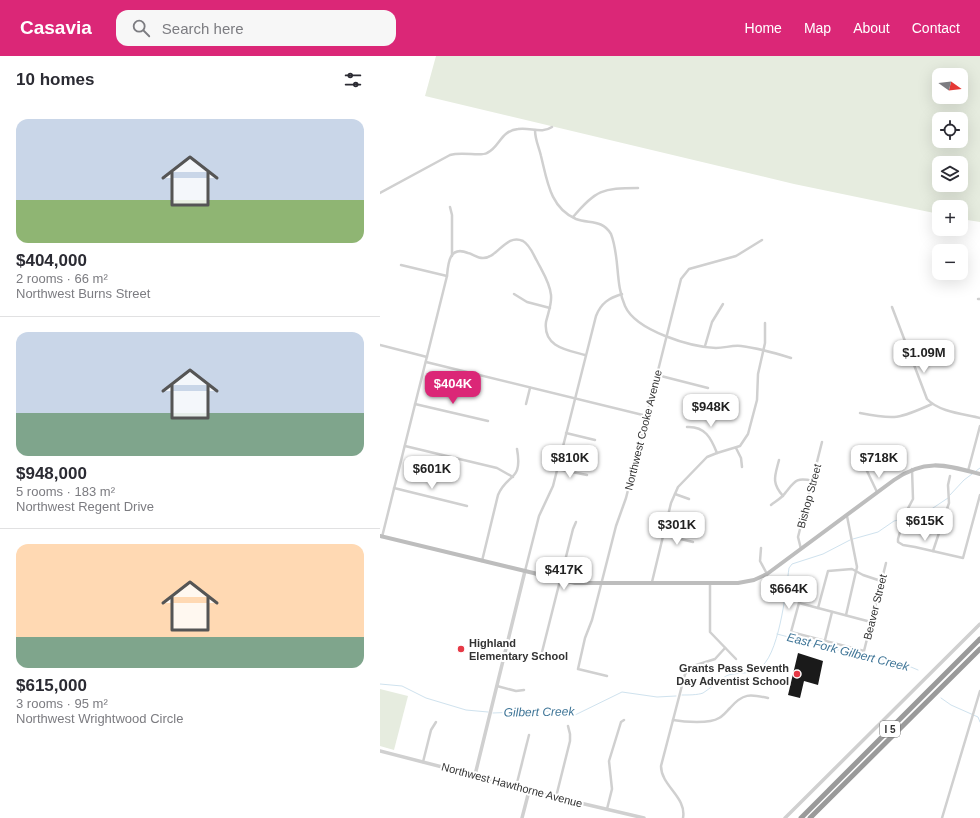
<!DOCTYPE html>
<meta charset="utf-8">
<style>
body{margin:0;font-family:Helvetica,sans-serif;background:#f7f7f7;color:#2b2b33;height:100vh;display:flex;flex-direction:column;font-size:15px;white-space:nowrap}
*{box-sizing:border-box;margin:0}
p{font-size:13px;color:#7c7c81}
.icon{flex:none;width:22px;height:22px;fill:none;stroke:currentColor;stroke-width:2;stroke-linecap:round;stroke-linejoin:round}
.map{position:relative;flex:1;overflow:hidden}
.sheet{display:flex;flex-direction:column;background:#fff;width:380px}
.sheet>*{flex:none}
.needle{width:26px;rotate:104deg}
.buttons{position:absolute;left:552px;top:12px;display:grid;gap:8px}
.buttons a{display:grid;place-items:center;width:36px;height:36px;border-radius:8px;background:#fff;box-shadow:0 4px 16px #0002;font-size:20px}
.price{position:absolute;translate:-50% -34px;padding:0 9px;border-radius:8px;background:#fff;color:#222;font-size:13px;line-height:26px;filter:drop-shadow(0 1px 2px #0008)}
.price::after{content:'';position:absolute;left:50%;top:24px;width:12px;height:9px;margin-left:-6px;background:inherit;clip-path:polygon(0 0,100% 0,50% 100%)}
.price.active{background:#db2777;color:#fff}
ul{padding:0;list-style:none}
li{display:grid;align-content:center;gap:8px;height:212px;padding:0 16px}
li+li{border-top:1px solid #e1e1e2}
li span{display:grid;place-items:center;height:124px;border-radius:12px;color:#555}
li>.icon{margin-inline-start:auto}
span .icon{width:72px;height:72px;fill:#fffc;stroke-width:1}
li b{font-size:17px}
h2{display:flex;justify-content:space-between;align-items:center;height:48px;padding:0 16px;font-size:17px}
header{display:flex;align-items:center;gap:24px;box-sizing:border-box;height:56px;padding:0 20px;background:#db2777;color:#fff}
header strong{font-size:19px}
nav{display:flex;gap:22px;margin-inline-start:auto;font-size:14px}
.search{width:280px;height:36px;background:#f7f7f7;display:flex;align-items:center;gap:10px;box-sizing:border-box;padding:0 14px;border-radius:12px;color:#7c7c81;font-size:15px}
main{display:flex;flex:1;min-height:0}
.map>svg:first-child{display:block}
</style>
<header>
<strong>Casavia</strong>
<div class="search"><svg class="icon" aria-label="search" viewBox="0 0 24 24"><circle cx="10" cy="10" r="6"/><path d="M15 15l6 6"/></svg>Search here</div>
<nav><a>Home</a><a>Map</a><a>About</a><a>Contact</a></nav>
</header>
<main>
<section class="sheet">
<h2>10 homes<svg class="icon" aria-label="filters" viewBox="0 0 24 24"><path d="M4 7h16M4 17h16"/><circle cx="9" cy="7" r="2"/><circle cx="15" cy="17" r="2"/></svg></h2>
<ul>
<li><span style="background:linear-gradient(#c9d6e8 65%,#8fb573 0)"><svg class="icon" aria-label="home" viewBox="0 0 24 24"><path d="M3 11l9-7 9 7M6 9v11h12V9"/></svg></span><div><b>$404,000</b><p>2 rooms · 66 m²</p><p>Northwest Burns Street</p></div></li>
<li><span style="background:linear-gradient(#c9d6e8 65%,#7fa58c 0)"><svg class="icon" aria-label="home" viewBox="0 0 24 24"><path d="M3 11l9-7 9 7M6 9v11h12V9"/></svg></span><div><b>$948,000</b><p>5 rooms · 183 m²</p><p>Northwest Regent Drive</p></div></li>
<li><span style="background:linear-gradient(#ffd9b3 75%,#7fa58c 0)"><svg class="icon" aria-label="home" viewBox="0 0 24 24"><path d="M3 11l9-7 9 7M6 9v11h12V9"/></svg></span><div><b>$615,000</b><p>3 rooms · 95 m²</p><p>Northwest Wrightwood Circle</p></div></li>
</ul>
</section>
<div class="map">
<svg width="600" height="762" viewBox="0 0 600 762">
<rect width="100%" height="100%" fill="#fff"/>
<g fill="#e6ecdf" fill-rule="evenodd">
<path d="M56 0H600V166L581 163V151H559V158L414 128 45 40ZM559 19H581V41H559ZM559 63H581V85H559ZM559 107H581V129H559Z"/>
<path d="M0 633 28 640 14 694 0 690Z"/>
</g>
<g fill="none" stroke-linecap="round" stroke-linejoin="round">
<g stroke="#cfe2ee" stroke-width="1">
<path d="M596 415 600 412"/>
<path d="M570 439 584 424 592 418"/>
<path d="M473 483 498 476 514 465 544 458 568 442"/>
<path d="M397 578 470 597 524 608 538 614"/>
<path d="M0 628 22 630 46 642 86 654 108 656"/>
<path d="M302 639C308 639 318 639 323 637 331 632 338 625 346 620 354 616 368 619 378 613 399 603 406 534 409 512L412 508 443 498 470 484"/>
<path d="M561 642 571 649 598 661 600 666"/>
<path d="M113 657 166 655 195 659 242 636 277 641 296 640"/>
</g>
</g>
<path fill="#1a1a1a" d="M418 597 443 605 438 629 424 625 420 642 408 639Z"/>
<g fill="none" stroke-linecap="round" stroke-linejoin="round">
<g stroke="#d0d0d0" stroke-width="2.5">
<path d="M155 74C155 84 159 91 161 100 167 124 170 152 196 163 209 168 222 163 231 178 240 201 235 228 245 250 256 275 311 291 336 292 345 292 352 289 361 290 378 292 395 297 411 302"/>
<path d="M0 137 70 99C83 95 100 101 107 97 120 91 120 75 138 73 150 71 162 78 172 71"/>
<path d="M70 151 72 159V200"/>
<path d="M193 161C216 134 222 132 258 132"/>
<path d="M21 209 67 220"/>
<path d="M134 238 147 246 170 252"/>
<path d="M598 243H600"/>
<path d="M512 251 547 343C559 356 584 358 600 362"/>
<path d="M0 289 47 301"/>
<path d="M325 290 332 266 343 248"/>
<path d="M46 306 267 360"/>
<path d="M277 319 328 332"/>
<path d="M35 348 108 365"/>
<path d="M146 348 150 332"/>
<path d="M480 357C515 364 519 363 552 348"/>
<path d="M307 371C325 370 331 382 337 397"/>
<path d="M186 377 215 384"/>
<path d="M25 390 117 412 133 421"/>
<path d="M356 392 361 402 362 411"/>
<path d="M399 404C395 420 391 426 403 440"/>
<path d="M177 413 207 419"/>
<path d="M532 413 533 443 525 458 518 483V486L523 489 535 491 583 502 600 439"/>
<path d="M487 415 497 436"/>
<path d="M588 415 600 370"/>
<path d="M14 432 87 450"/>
<path d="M295 438 309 443"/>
<path d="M391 449C396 445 402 442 406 436 415 425 416 421 433 425"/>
<path d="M284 479 313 486"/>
<path d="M2 481 67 220C68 208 69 189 88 197 93 198 97 202 103 202 118 202 126 177 143 185 150 189 153 198 157 205 162 215 170 227 171 239 172 248 168 257 166 266 163 291 187 294 205 299"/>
<path d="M381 492 380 505 387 518"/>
<path d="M421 493 418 481 442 386"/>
<path d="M553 495 569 447 568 429 570 420"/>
<path d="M102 505 118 439C127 417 143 426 137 393"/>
<path d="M145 515 159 460 173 430 216 260C221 247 229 242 242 238"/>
<path d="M272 526 291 447 298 431 327 401 337 397 360 390 368 378 377 344 378 318 385 287V267"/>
<path d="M330 527V576L356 603"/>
<path d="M422 536 411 576 484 595 506 507"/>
<path d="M419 547 491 566"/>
<path d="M438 552 448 515 472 513 483 519 501 525"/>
<path d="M466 559 477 511 467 460"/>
<path d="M445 584 452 556"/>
<path d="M161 600 193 473 196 466"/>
<path d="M227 620 198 613 205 582 212 564 236 470 246 442 301 223 309 213 356 200 382 184"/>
<path d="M117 630 136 635 144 634"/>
<path d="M293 664C304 666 330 668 339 662 343 660 346 656 350 652 363 637 370 638 388 642"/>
<path d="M43 706 51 674 56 666"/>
<path d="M136 731 149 679"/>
<path d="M176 741 190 685V678L188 670"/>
<path d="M227 753 232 733 229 705 241 666 244 664"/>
<path d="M303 762C307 741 281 730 281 710L305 618 313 610 335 603 345 592"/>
<path d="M562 762 600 635"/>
</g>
<g stroke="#d0d0d0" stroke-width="3.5">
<path d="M0 695 109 723 149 735 264 762"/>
<path d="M95 719 145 515"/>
<path d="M142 762 149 735"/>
<path d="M405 762 600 568"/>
</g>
<path stroke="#bdbdbd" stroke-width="4" d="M0 480 195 527H358L374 524 387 518 514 424C545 402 566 409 600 418"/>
<g stroke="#9a9a9a" stroke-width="5">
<path d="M421 762 600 583"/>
<path d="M430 762 600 593"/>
</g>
</g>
<g fill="#e63946" stroke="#fff" stroke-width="1.5">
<circle cx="81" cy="593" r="4"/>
<circle cx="417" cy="618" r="4"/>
</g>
<g text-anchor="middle" stroke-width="4" stroke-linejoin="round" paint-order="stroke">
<rect fill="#fff" stroke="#707070" stroke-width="1" x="500" y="665" width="20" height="16" rx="3"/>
<g font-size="10" font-weight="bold" fill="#333">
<text x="510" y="677">I 5</text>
</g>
<g font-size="11" fill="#333" stroke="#fff">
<text transform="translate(263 374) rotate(-76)" y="4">Northwest Cooke Avenue</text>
<text transform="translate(429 440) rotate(-75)" y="4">Bishop Street</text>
<text transform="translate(495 551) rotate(-76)" y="4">Beaver Street</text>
<text transform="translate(132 729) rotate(15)" y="4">Northwest Hawthorne Avenue</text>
</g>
<g font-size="11" font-weight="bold" fill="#333" stroke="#fff" text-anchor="start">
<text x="89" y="591">Highland<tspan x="89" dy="13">Elementary School</tspan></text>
<text x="409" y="616" text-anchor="end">Grants Pass Seventh<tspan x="409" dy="13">Day Adventist School</tspan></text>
</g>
<g font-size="12" font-style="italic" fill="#3f7597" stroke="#fff">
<text transform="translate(468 596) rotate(14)" y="4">East Fork Gilbert Creek</text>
<text transform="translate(159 656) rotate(-1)" y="4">Gilbert Creek</text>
</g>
</g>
</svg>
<div class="buttons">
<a><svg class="needle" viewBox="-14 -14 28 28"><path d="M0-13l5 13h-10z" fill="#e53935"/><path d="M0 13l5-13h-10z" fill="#7c7c81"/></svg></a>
<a><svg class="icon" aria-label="locate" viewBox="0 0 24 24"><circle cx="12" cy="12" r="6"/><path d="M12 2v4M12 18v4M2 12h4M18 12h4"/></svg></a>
<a><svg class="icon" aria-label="layers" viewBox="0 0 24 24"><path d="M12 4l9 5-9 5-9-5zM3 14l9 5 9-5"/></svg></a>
<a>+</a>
<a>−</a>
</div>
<b class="price" style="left:544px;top:318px">$1.09M</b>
<b class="price active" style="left:73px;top:349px">$404K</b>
<b class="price" style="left:331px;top:372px">$948K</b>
<b class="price" style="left:190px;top:423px">$810K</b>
<b class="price" style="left:499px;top:423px">$718K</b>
<b class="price" style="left:52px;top:434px">$601K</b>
<b class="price" style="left:545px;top:486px">$615K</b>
<b class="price" style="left:297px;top:490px">$301K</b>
<b class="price" style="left:184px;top:535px">$417K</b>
<b class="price" style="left:409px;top:554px">$664K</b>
</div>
</main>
